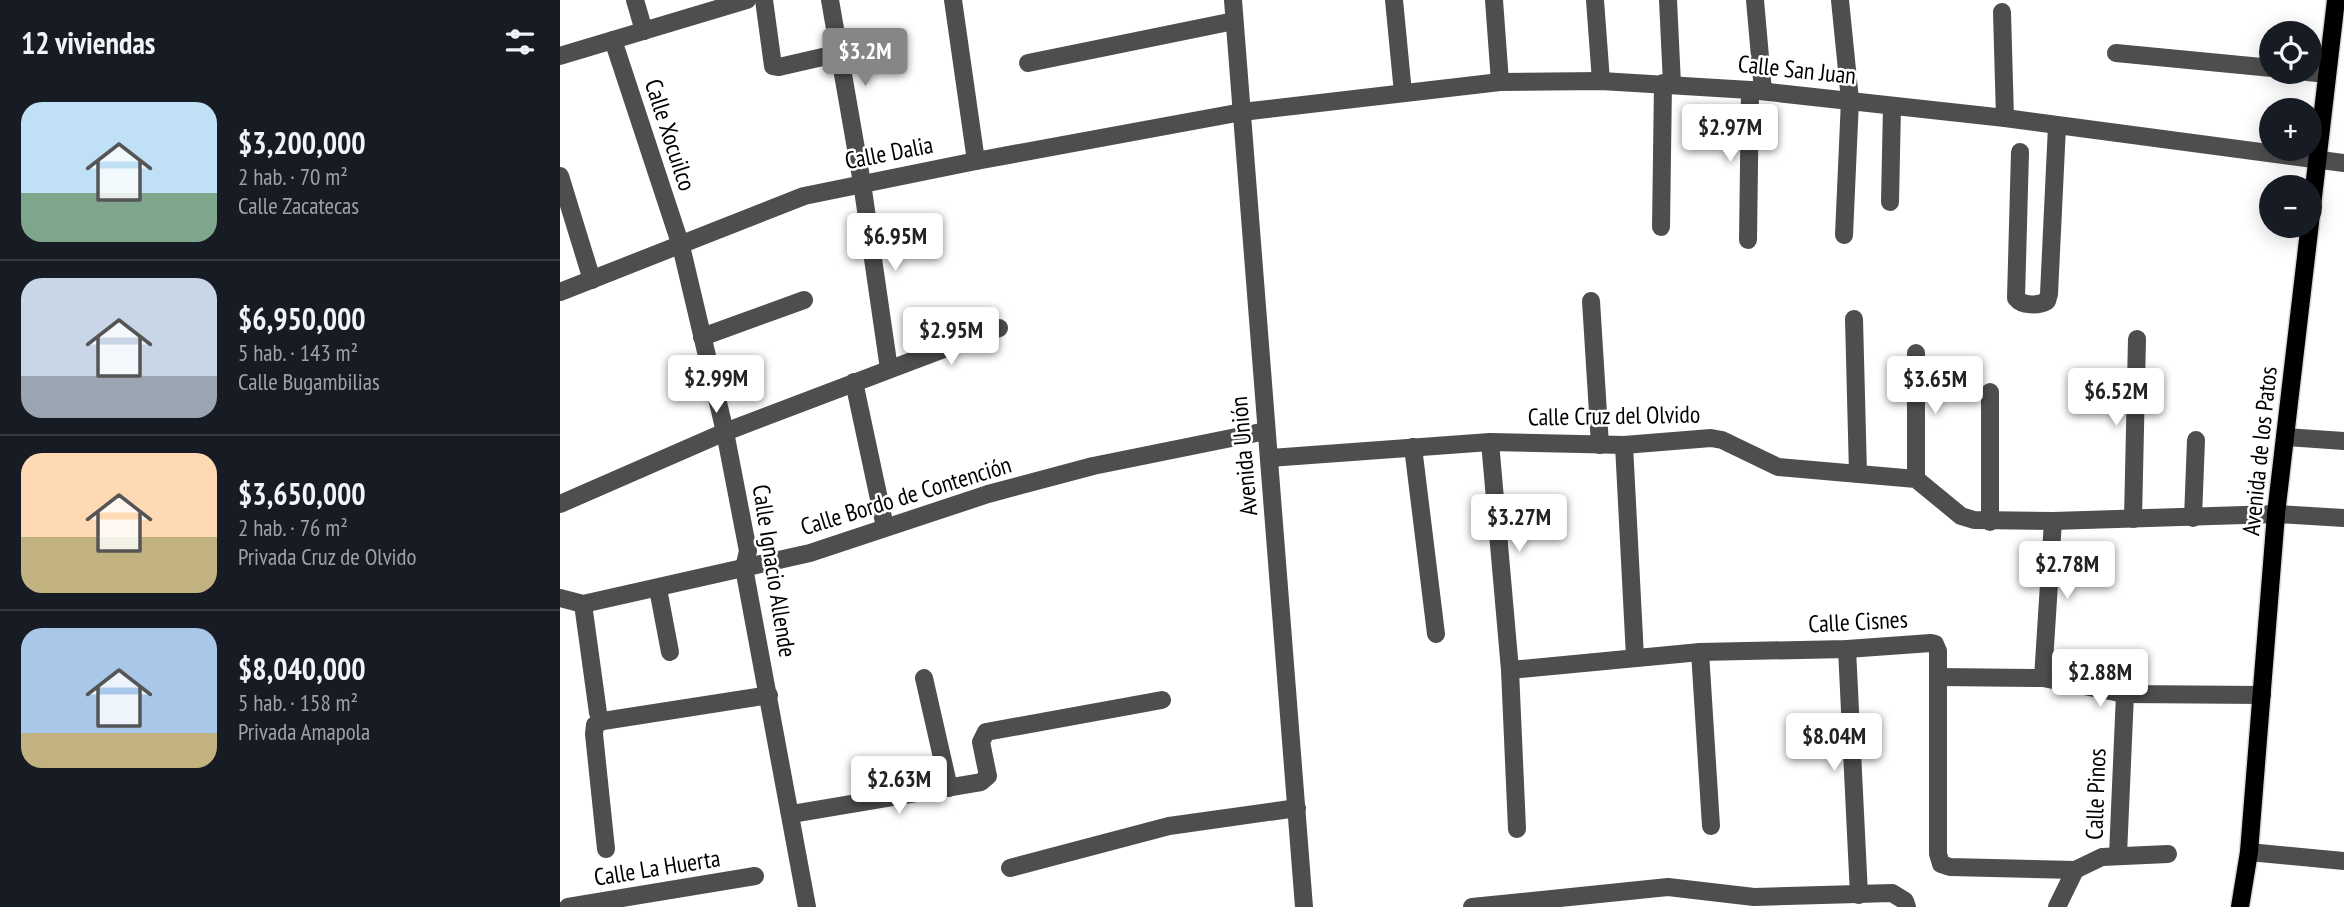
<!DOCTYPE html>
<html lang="es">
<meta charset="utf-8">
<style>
body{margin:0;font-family:"PT Sans Narrow",sans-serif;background:#20242c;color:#f1f3f6;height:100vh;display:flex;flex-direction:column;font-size:26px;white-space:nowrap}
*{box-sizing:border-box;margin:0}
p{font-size:23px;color:#9ea1a6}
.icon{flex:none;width:38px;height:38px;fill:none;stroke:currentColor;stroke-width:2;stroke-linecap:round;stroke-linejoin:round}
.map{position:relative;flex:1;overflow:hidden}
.drawer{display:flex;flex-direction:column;background:#171b24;width:560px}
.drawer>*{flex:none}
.tools{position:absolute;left:1699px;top:21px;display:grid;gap:14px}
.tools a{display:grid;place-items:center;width:63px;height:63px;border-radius:50%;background:#171b24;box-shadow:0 4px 18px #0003;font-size:35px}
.price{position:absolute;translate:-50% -60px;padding:0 16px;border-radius:7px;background:#fff;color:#222;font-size:23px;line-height:46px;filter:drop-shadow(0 2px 4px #0008)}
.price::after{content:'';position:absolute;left:50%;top:42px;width:21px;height:16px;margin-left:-10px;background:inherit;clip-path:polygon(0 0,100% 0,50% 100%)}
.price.on{background:#858687;color:#fff}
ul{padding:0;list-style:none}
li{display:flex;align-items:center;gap:21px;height:175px;padding:0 21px}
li+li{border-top:2px solid #363941}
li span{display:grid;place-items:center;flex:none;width:196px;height:140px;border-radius:21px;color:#555}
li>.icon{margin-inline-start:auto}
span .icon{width:84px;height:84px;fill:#fffc;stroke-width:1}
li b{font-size:30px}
h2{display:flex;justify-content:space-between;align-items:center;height:84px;padding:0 21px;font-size:30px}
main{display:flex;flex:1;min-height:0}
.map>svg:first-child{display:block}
</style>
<main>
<section class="drawer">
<h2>12 viviendas<svg class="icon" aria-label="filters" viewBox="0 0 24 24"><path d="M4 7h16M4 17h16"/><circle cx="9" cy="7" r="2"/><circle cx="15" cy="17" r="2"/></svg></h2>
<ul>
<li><span style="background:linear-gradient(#bfe0f5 65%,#7fa58c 0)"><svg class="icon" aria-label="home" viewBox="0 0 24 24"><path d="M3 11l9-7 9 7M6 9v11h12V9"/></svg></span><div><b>$3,200,000</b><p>2 hab. · 70 m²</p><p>Calle Zacatecas</p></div></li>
<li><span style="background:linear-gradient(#c9d6e8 70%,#9aa5b1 0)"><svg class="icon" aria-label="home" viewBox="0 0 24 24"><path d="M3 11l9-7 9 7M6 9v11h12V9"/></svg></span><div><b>$6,950,000</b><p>5 hab. · 143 m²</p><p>Calle Bugambilias</p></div></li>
<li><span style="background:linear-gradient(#ffd9b3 60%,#c2b280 0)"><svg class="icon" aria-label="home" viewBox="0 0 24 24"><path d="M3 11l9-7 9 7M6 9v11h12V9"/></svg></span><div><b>$3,650,000</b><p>2 hab. · 76 m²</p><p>Privada Cruz de Olvido</p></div></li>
<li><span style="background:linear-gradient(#a9c7e8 75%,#c2b280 0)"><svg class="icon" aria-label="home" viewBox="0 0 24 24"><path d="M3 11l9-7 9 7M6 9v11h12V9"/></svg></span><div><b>$8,040,000</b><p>5 hab. · 158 m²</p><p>Privada Amapola</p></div></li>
</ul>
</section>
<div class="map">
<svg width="1784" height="907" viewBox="0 0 1784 907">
<rect width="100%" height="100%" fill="#fff"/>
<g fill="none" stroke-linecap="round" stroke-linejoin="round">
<defs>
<path id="major" d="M1680 907 1689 852 1716 514 1776 0"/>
</defs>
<use href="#major" stroke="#dbdbdb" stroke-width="21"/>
<g stroke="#4e4e4e" stroke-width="18">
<path d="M75 0 84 31"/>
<path d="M204 0 213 66 219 67 280 53"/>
<path d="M270 0 302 183 329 369"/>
<path d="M393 0 416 161"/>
<path d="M673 0 744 907"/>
<path d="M834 0 843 93"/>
<path d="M934 0 940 82"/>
<path d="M1035 0 1041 81"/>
<path d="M1108 0 1112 84"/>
<path d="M1195 0 1203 91"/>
<path d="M1280 0 1290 100 1284 235"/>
<path d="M1442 12 1445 118"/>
<path d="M53 40 121 246 165 432 188 551 184 568 247 907"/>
<path d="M1556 53 1712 68"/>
<path d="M0 56 187 0"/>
<path d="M468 63 674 21"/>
<path d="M1747 72 1767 74"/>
<path d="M1460 152 1456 298C1462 306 1479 306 1487 301L1489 294 1497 126"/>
<path d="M0 176 32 280"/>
<path d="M1330 202 1332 106"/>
<path d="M1101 227 1103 83"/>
<path d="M1188 240 1190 90"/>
<path d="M0 292 244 196 416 161 682 112 940 82 1041 81 1190 90 1445 118 1784 163"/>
<path d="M1031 301 1040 445"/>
<path d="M1294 319 1298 474"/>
<path d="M142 337 244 300"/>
<path d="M294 382 325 527"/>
<path d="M1725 437 1784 441"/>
<path d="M930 442 950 670 957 829"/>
<path d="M1064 445 1075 657"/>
<path d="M853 447 876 634"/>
<path d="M709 458 930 442 1064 445 1151 438 1162 440 1218 467 1356 479 1401 516 1414 520 1493 521 1716 514 1784 518"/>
<path d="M1356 479V353"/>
<path d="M0 504 165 432 439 328"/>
<path d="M1633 518 1636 440"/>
<path d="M1573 519 1577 339"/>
<path d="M1430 522V392"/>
<path d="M98 589 110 652"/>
<path d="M0 598 23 604 250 553 428 494 533 466 706 431"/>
<path d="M23 604 38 713"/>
<path d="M1287 649 1299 895"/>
<path d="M1140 652 1151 826"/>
<path d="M950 670 1140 652 1287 649 1371 643 1375 644 1378 651V854L1381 864 1390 867 1515 870 1542 857 1608 854"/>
<path d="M1378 677 1483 678 1565 694 1702 695"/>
<path d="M364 678 389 788"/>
<path d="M1483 678 1493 521"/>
<path d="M231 814 421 782 428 776 421 742 426 732 602 700"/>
<path d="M46 849 34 734 35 725 43 721 209 695"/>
<path d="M1689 852 1784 861"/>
<path d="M1558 855 1565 694"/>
<path d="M450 868 609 826 737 808"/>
<path d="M8 907 195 876"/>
<path d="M912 907 1108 887 1194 897 1332 893 1345 901 1347 907"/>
<path d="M1497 907 1515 870"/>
</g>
<use href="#major" stroke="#000" stroke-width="18"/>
</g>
<g text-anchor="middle" stroke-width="5" stroke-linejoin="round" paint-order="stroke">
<g font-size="24" fill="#000" stroke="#fff">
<text transform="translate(1237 70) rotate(6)" y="8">Calle San Juan</text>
<text transform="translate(110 135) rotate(72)" y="8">Calle Xocuilco</text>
<text transform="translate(329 153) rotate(-11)" y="8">Calle Dalia</text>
<text transform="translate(1054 416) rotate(-1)" y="8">Calle Cruz del Olvido</text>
<text transform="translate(1700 451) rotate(-84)" y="8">Avenida de los Patos</text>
<text transform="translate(684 456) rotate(-95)" y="8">Avenida Unión</text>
<text transform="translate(346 496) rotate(-17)" y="8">Calle Bordo de Contención</text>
<text transform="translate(214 571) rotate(81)" y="8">Calle Ignacio Allende</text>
<text transform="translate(1298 622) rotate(-3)" y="8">Calle Cisnes</text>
<text transform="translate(1536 794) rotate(-88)" y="8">Calle Pinos</text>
<text transform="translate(97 868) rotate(-9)" y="8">Calle La Huerta</text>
</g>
</g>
</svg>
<div class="tools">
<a><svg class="icon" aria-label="locate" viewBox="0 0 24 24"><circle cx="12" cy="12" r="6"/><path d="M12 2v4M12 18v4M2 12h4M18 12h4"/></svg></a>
<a>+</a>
<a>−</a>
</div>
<b class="price on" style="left:305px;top:88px">$3.2M</b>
<b class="price" style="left:1170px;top:164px">$2.97M</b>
<b class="price" style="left:335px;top:273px">$6.95M</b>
<b class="price" style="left:391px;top:367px">$2.95M</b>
<b class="price" style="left:156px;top:415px">$2.99M</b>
<b class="price" style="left:1375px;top:416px">$3.65M</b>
<b class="price" style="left:1556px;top:428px">$6.52M</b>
<b class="price" style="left:959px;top:554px">$3.27M</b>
<b class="price" style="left:1507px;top:601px">$2.78M</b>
<b class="price" style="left:1540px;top:709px">$2.88M</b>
<b class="price" style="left:1274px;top:773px">$8.04M</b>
<b class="price" style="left:339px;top:816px">$2.63M</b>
</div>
</main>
